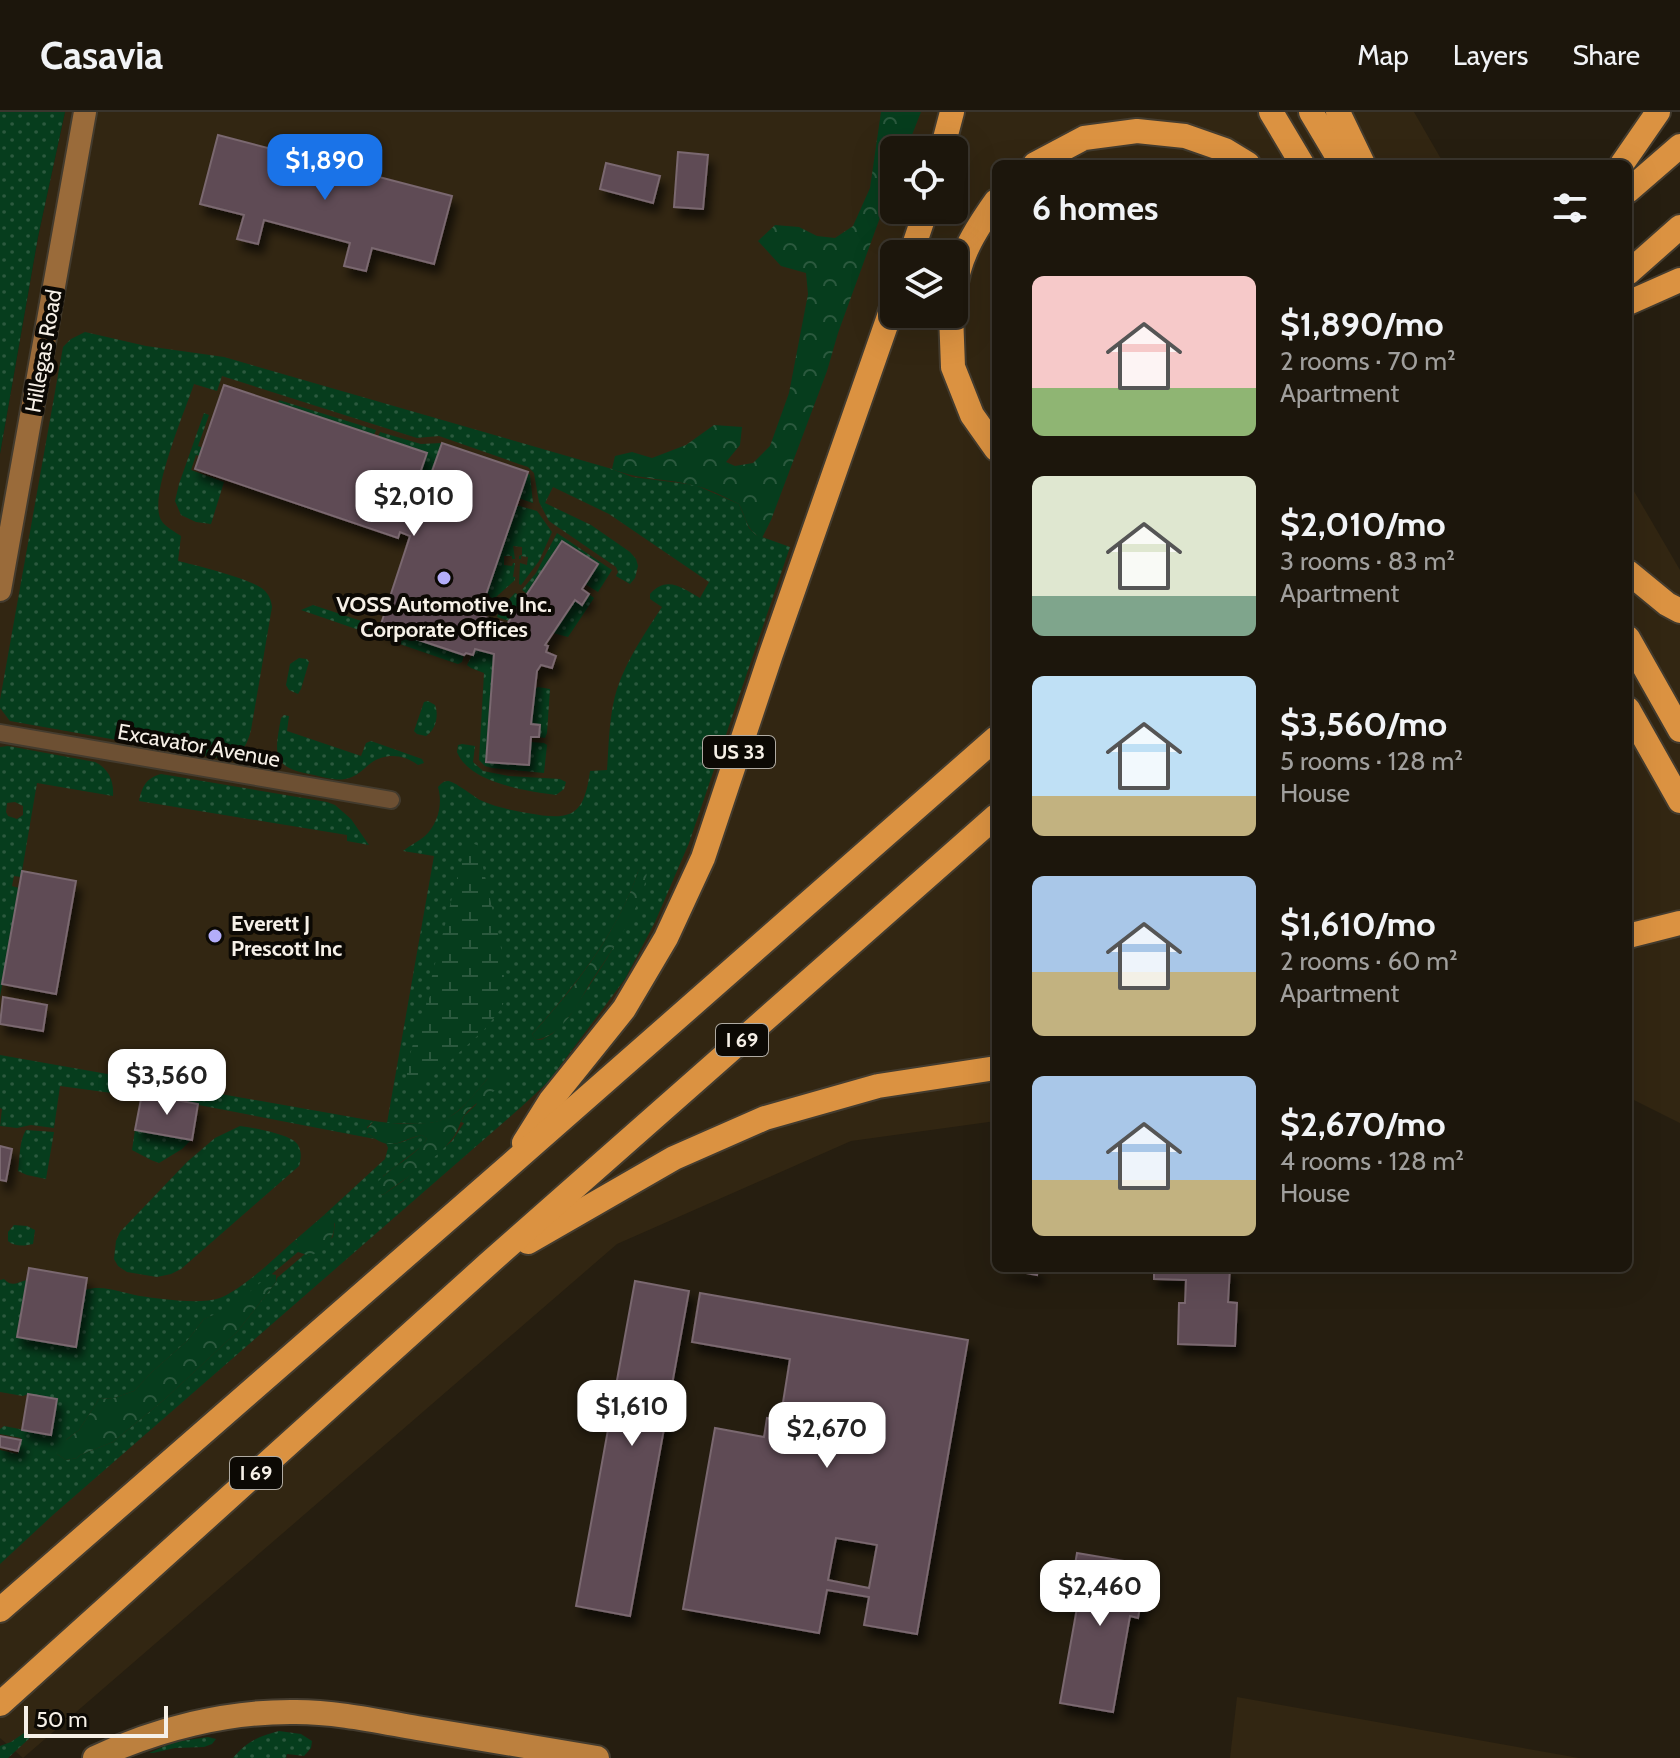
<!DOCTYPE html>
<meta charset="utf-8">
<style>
body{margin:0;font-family:Cabin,sans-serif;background:#251f15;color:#f1f3f6;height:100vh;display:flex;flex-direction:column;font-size:30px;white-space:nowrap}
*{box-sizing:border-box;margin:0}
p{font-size:26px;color:#a09f9d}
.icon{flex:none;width:44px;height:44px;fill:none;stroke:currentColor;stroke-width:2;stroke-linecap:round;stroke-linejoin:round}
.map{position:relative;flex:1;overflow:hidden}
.sheet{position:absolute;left:992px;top:48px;width:640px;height:1112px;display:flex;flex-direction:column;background:#1c160c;border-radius:12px;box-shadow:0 8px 32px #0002,0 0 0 2px #3a352d}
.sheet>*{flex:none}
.fabs{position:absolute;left:880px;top:24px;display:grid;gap:16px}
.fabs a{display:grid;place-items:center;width:88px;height:88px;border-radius:12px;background:#1c160c;box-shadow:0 8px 32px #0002,0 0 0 2px #3a352d;font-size:40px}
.scale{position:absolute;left:24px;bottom:20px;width:144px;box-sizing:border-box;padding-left:8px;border:4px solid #f6f0e7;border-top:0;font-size:22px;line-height:28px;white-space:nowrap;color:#f6f0e7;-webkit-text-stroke:6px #0c0904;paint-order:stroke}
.price{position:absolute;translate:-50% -68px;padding:0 18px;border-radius:16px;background:#fff;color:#222;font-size:26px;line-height:52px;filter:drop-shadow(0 2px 4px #0008)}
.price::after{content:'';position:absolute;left:50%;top:48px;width:24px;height:18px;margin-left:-12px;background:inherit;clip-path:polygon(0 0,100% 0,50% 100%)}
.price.on{background:#1a73e8;color:#fff}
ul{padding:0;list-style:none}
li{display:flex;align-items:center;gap:24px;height:200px;padding:0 40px}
li span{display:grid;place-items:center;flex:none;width:224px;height:160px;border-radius:12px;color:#555}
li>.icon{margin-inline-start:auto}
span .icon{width:96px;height:96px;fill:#fffc;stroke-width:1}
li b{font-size:34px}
h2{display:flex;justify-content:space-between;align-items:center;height:96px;padding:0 40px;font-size:34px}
header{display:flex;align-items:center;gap:48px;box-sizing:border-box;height:112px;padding:0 40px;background:#1c160c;border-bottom:2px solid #3a352d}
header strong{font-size:38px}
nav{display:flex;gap:44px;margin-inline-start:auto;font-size:28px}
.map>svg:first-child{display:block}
</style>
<header>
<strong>Casavia</strong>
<nav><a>Map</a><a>Layers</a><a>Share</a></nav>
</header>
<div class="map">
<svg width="1680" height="1646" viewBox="0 0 1680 1646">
<defs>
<pattern id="grass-dots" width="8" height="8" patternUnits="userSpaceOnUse" patternTransform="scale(2)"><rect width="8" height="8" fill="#063d1d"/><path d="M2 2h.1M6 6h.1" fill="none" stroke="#2b593e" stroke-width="1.8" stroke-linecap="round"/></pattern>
<pattern id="forest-crowns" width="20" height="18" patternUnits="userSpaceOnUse" patternTransform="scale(2)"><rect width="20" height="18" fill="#063d1d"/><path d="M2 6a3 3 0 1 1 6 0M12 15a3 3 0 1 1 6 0" fill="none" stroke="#2b593e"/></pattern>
<pattern id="wetland-marsh" width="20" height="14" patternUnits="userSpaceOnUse" patternTransform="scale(2)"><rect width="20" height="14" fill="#063d1d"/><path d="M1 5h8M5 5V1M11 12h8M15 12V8" fill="none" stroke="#2b593e"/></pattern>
<filter id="shadow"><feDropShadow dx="5" dy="9" stdDeviation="4" flood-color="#0009"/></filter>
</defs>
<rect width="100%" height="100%" fill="#261e10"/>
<g fill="#322612" fill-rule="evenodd">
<path d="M65 0H1414L1444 52H996V1009L851 1029 617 1132 23 1646 0 1626V342L38 125ZM894 38H954V98H894ZM894 142H954V202H894Z"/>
<path d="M1628 369 1680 458V1011L1628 985Z"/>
<path d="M1237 1585 1579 1646H1230Z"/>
</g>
<g fill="url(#grass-dots)" fill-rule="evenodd">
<path d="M0 0H65L38 125 0 342Z"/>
<path d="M85 220 146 234 224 245 612 357 632 365 695 373 739 392 749 416 756 423 790 435 689 731 655 810 625 867 548 970 520 996 54 1402 0 1452V1338L18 1342 21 1326 0 1322V1317L4 1314 50 1323 57 1287 28 1282 23 1284 0 1280V1168L4 1167C12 1176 18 1170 27 1168L18 1225 75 1235 85 1178C103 1172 122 1181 140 1184 161 1187 200 1193 220 1186 243 1177 275 1146 294 1129L298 1133V1140L230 1197 204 1207 187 1229 152 1260 134 1279 114 1286 99 1287 79 1318 67 1327 57 1342 66 1348 77 1346 80 1343 113 1330 165 1287 237 1220 276 1170 277 1166 305 1142 310 1144 333 1125 335 1112 328 1102 323 1104 385 1047 388 1036 386 1031C400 1034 409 1026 422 1023L427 1027 422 1034 383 1064 381 1082 383 1083 403 1069 452 1029 464 1011 461 1010 464 1004 476 993 488 966C477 979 466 994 451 1004 434 1015 407 1011 387 1011L434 744 403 739C410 733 418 730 425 724 438 712 443 692 438 675 441 672 443 669 448 669 454 669 473 684 480 688 495 695 511 698 527 701 571 709 584 705 590 659L607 658C609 631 609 603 617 577 627 547 645 521 662 495L650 487V482C667 463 682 476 700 486L709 470 609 402 553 375 545 391 591 413 630 440 636 447 638 454 635 466 630 472 616 464 618 460 616 455 549 409 539 390 534 361 528 355 519 352 439 324 417 326 222 264 217 279 194 272C185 299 148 385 161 408 165 415 174 419 181 424L178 449C195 453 252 467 264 478 269 483 271 487 272 495L251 618C245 640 239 644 218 646L10 609 0 596V588L63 235 71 227ZM639 757 630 806 606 848 569 905 552 922 541 928 535 927 532 922C575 874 619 819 639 757Z"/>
<path d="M279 288 376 318 374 323 278 291Z"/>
<path d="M204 301 209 303 198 334 203 336 200 344 196 343 191 358 224 370 211 412 196 410 181 403 175 389 179 372Z"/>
<path d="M380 320 421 332 442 331 418 399 408 396 427 341 378 325Z"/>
<path d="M527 361 530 363 533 391 518 386Z"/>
<path d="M516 393 537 399 552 420 539 449 521 473 519 472 520 451 527 453 528 445 521 444V447H519V444L522 443V435L513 434 515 447H512V444H504V453L512 454 513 451H515L513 465H515V468L496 485 493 502 480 498Z"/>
<path d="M557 421 612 458 598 480 585 472 597 452 562 429 527 482 522 478 536 461Z"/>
<path d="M515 481 525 485 509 509 497 505C500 494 508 489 515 481Z"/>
<path d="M589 482 594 486 568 525 553 521 575 488 582 493Z"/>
<path d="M313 493 464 543 462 550 458 552 452 550 301 498Z"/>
<path d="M475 537 494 542 486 650 529 653 531 630 544 631 547 633 544 661 492 656 485 654 479 648 484 561 471 556 467 553Z"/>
<path d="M299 546 307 547 309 550 301 577 298 582 289 578 286 573 290 552Z"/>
<path d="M538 575 550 577 547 621 545 626 539 625 540 613 531 612 535 577Z"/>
<path d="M428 589 435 593C439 603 436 618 426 624L417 622 414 619 424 590Z"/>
<path d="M284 603 289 604 287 619 361 644 366 631 371 629 422 647 424 651 418 653C405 643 386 640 371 651 363 657 357 665 345 667 336 669 324 665 314 663 272 656 274 644 281 606Z"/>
<path d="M462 632 475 634 473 650 483 659 509 664 560 667 566 670 564 677 556 683C527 679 469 671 457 640L458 633Z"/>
<path d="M8 634 95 650C109 657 114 669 113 684L37 671 21 765 14 764 12 774 19 776 0 885V635ZM15 690 23 694V703L17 707 8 704 6 700 7 691Z"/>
<path d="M161 662 327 690 335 693 351 707 369 733 347 729V723L139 689C142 675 146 666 161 662Z"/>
<path d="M0 943 374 1009 367 1015 368 1022 375 1027 142 982 141 985 60 974 54 1016 31 1013 17 1016 0 1014 2 997 0 996Z"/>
<path d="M240 1014C253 1016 291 1022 298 1033 302 1040 301 1047 299 1054L181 1157 171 1162 157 1165 127 1160 118 1154 114 1147 116 1129 120 1120 187 1050 215 1026Z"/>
<path d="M26 1018 54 1020 46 1067 27 1063 18 1059C20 1046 19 1029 26 1018Z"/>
<path d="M135 1018 191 1028 182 1037 159 1051 151 1048 132 1038Z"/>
<path d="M14 1113 27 1114 35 1118 33 1132C25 1134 15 1135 8 1129V1120Z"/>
<path d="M279 1619 301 1622 312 1629 311 1636 304 1644 287 1642 286 1646H233C246 1630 259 1624 279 1619Z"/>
<path d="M24 1621 33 1623 8 1646H0V1634L11 1630Z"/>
<path d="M208 1625 216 1627 212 1632 204 1635 175 1636 153 1641H149L174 1630Z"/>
</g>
<g fill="url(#forest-crowns)">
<path d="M881 0H921L906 38H894V67L838 221 827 259 771 408 762 426C747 420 746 405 739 392 724 385 709 376 692 373 664 366 640 368 612 357L615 344 632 340 652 346 686 333 714 313 742 315 740 333 726 350 735 354 753 351 770 334 789 281 808 182 806 161 781 154 758 129 775 113 799 115 817 124 835 126 853 114 870 76Z"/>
<path d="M639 757 647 758C646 790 607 846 589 873 583 883 577 895 569 905 561 915 548 928 535 927L532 922C575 876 619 818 639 757Z"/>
<path d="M500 959 503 962 502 972C491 984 472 991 463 1005 459 1012 458 1020 452 1027 434 1050 406 1065 383 1083L381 1082V1080L377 1076V1071C391 1054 415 1045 427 1027L422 1023C395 1029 392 1042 365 1019L374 1009C393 1012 431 1015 449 1005 460 1000 469 988 477 979 484 971 490 962 500 959Z"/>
<path d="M328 1102 333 1104C338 1124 327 1136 310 1144L298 1140V1133L294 1129 323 1104Z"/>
<path d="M271 1162 276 1163V1170L237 1220 165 1287 113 1330 80 1343 77 1346 66 1348 57 1342 56 1336 79 1318 99 1287 114 1286 134 1279 152 1260 187 1229 204 1207 230 1196Z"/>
</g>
<path fill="url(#wetland-marsh)" d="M471 731 477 733 481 746 503 845 505 887 501 897 484 918 430 967 407 977V955L419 908 430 884V872L436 848 462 747 466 735Z"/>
<g fill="#5e4c54" stroke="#7a676f" stroke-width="2" fill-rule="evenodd" filter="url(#shadow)">
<path d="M218 23 452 84 434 152 372 136 366 159 344 154 350 131 264 108 258 132 237 127 244 103 200 92Z"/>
<path d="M678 40 708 43 703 97 674 95Z"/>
<path d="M606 51 660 64 653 91 600 77Z"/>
<path d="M224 273 427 341 408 396 418 399 442 331 528 360 479 503 507 512 562 429 598 452 582 477 589 482 582 493 575 488 545 533 548 534 546 540 556 544 552 556 541 553 537 559 531 612 540 613 539 625H531L529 653 486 650 494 542 475 537 473 543 466 541 464 543 380 515 410 424 400 420 398 426 195 357Z"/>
<path d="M22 759 76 769 56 882 2 872Z"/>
<path d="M3 885 47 893 43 919 0 912Z"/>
<path d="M142 982 198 992 192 1028 135 1018Z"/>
<path d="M0 1034 12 1037 6 1069 0 1068Z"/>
<path d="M29 1156 87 1166 76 1235 17 1225Z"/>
<path d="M1000 1156H1038L1037 1163Z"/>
<path d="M1154 1156H1230L1228 1190 1237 1191 1235 1234 1178 1232 1179 1191H1185L1186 1168 1154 1167Z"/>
<path d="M635 1169 689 1179 630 1504 576 1494Z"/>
<path d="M700 1181 968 1228 917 1522 864 1513 869 1485 827 1478 819 1521 683 1497 715 1316 764 1325 767 1306 780 1309 790 1247 692 1230ZM836 1426 877 1433 869 1476 828 1468Z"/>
<path d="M28 1282 57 1287 51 1323 22 1318Z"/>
<path d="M0 1324 21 1328 18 1339 0 1335Z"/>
<path d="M1077 1441 1148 1453 1138 1506 1130 1504 1113 1600 1060 1591 1077 1496 1068 1494Z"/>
</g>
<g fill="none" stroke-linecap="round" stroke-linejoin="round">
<defs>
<path id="street" d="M0 621 391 688"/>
<path id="secondary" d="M0 478 85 0"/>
<path id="primary" d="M95 1646C156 1617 228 1599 296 1600 336 1600 377 1609 417 1616 477 1626 537 1636 597 1646"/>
<g id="highway">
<path d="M1271 0 1302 52"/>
<path d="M1311 0 1342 52"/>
<path d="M1338 0 1363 52"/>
<path d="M942 38 952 0"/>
<path d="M1035 52 1084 26 1137 19 1185 24 1225 38 1248 52"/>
<path d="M1622 52 1658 0"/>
<path d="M1628 79 1680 34"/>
<path d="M911 142 926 98"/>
<path d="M1628 161 1680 115"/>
<path d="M954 182C959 144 974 120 996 89"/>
<path d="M1628 191 1680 168"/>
<path d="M951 202 953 255 972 303 996 337"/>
<path d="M1628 460 1667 492 1680 499"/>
<path d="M1628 526 1680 618"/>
<path d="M1628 597 1680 689"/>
<path d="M1628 824 1680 811"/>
<path d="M524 1031 551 988 624 897 666 826 703 746 771 542 894 190"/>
<path d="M528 1130 674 1046 765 1006 878 974 996 956"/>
<path d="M0 1498 510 1053 996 626"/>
<path d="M0 1592 488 1152 996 704"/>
</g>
</defs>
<use href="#street" stroke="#433b2e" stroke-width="20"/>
<use href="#secondary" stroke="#433b2e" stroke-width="26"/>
<use href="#primary" stroke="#433b2e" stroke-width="28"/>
<use href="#highway" stroke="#433b2e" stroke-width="28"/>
<use href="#street" stroke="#6d5033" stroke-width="16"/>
<use href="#secondary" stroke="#9a6b3a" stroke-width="22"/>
<use href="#primary" stroke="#bc803e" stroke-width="24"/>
<use href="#highway" stroke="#db9241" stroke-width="24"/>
</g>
<g fill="#b3adf9" stroke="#0c0904" stroke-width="3">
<circle cx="444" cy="466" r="8"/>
<circle cx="215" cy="824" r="8"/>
</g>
<g text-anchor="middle" stroke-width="8" stroke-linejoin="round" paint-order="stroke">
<g fill="#0c0904" stroke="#b0aba3" stroke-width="2">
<rect x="703" y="624" width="72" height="32" rx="6"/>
<rect x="716" y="912" width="52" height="32" rx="6"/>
<rect x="230" y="1345" width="52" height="32" rx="6"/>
</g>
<g font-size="20" font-weight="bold" fill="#f6f0e7">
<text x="739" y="647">US 33</text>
<text x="742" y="935">I 69</text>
<text x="256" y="1368">I 69</text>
</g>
<g font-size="22" fill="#f6f0e7" stroke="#0c0904">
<text transform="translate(43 239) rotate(-80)" y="8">Hillegas Road</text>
<text transform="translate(199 633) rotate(10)" y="8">Excavator Avenue</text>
</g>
<g font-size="22" font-weight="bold" fill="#f6f0e7" stroke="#0c0904">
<text x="444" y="500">VOSS Automotive, Inc.<tspan x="444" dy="25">Corporate Offices</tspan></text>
<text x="231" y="819" text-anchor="start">Everett J<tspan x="231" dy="25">Prescott Inc</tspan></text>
</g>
</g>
</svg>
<div class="fabs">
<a><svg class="icon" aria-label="locate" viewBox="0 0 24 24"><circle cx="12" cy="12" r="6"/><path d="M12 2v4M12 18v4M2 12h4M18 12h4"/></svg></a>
<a><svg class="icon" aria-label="layers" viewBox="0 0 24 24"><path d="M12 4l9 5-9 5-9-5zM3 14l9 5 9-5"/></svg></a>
</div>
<div class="scale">50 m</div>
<b class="price on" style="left:325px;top:90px">$1,890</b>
<b class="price" style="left:414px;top:426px">$2,010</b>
<b class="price" style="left:167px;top:1005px">$3,560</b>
<b class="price" style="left:632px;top:1336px">$1,610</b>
<b class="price" style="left:827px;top:1358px">$2,670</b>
<b class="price" style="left:1100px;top:1516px">$2,460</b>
<section class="sheet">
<h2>6 homes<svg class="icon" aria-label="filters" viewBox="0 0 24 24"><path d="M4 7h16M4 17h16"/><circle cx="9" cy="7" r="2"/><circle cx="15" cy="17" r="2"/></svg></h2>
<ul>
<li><span style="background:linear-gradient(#f6c9c9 70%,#8fb573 0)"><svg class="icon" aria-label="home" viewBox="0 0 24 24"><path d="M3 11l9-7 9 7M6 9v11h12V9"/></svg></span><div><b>$1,890/mo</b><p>2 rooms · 70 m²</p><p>Apartment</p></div></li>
<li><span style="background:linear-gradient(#dfe7d0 75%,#7fa58c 0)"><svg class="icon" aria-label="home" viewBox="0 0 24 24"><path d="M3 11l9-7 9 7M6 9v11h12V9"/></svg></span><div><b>$2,010/mo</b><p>3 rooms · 83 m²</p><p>Apartment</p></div></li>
<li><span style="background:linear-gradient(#bfe0f5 75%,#c2b280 0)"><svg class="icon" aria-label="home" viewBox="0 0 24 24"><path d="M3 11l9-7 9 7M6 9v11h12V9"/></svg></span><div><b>$3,560/mo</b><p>5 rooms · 128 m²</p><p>House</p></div></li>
<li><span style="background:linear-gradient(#a9c7e8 60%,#c2b280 0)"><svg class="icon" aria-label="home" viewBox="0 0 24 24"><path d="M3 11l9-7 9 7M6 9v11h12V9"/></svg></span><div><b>$1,610/mo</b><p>2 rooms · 60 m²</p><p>Apartment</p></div></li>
<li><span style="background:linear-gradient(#a9c7e8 65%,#c2b280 0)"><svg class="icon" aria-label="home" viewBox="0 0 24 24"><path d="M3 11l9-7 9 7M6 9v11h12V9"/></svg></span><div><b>$2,670/mo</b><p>4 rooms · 128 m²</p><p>House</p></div></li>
</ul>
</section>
</div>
